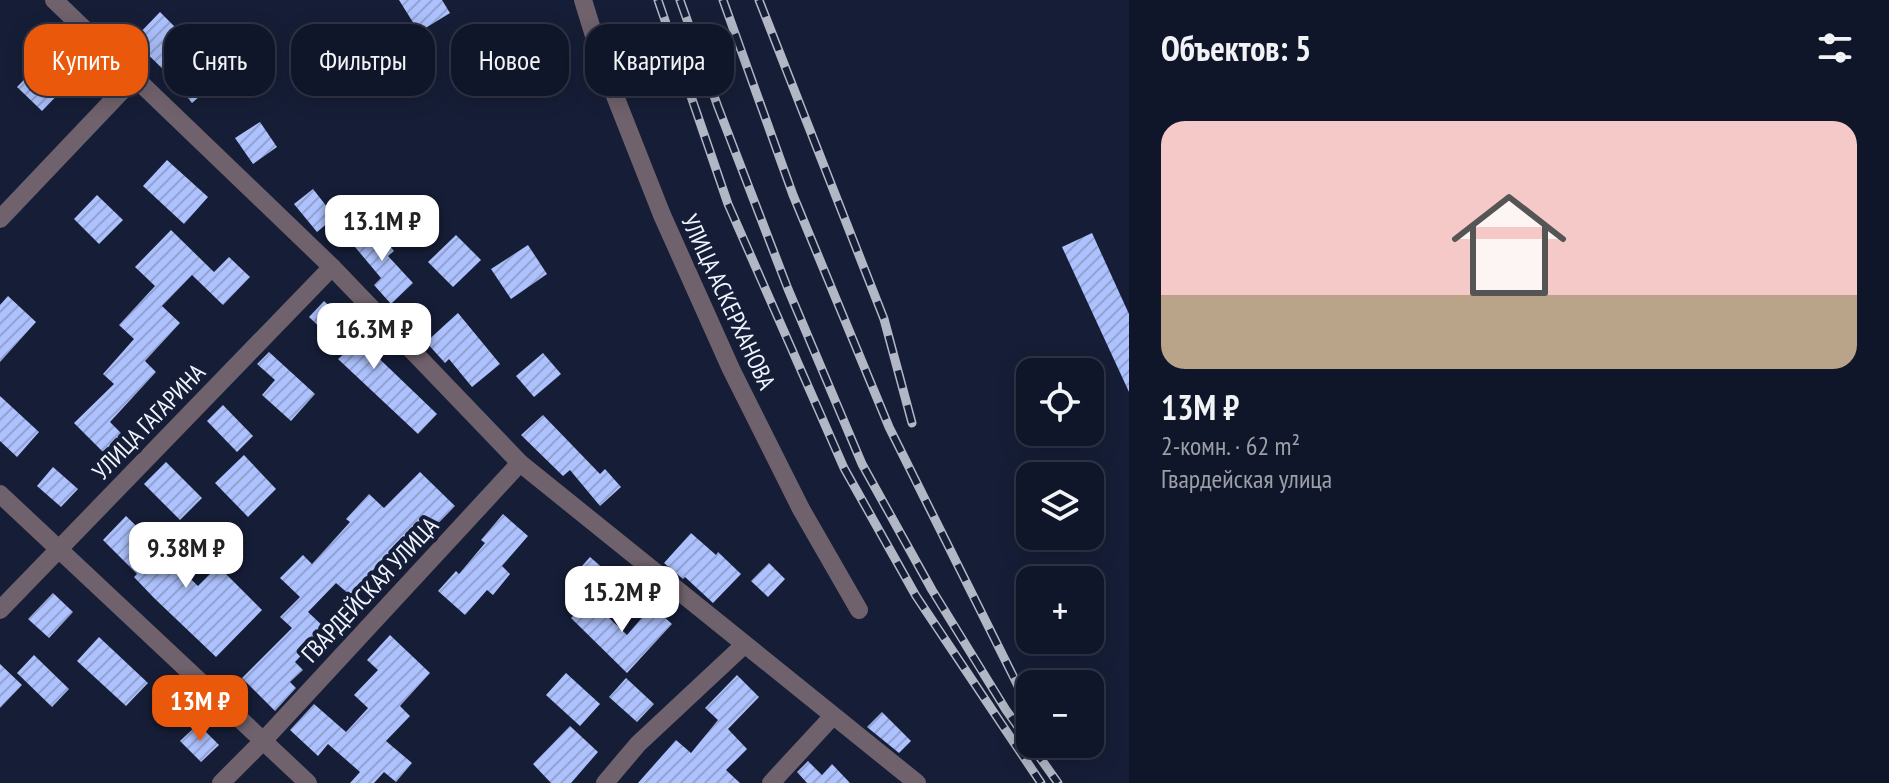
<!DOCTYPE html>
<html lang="ru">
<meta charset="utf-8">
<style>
body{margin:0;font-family:"PT Sans Narrow",sans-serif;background:#1e2335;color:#f1f3f6;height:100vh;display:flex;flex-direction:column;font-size:30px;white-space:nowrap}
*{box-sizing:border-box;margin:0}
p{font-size:26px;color:#9c9fa8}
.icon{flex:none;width:44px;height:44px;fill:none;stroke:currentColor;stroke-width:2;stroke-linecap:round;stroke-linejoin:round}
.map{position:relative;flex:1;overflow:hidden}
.panel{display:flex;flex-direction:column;background:#101629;width:760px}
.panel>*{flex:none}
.hud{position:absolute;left:24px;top:24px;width:760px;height:72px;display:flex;gap:16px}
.tools{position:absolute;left:1016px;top:358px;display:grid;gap:16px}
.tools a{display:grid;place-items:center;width:88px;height:88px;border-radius:16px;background:#101629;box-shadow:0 4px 20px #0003,0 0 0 2px #303546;font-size:40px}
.price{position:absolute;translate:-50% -68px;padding:0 18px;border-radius:16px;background:#fff;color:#222;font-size:26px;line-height:52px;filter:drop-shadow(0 2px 4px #0008)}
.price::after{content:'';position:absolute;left:50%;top:48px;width:24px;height:18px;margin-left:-12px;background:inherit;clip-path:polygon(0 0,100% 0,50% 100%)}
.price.current{background:#ea580c;color:#fff}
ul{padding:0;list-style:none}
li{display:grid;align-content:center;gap:16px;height:424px;padding:0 32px}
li+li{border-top:2px solid #303546}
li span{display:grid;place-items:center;height:248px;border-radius:24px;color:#555}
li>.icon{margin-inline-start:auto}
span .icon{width:144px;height:144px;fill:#fffc;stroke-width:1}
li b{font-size:34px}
h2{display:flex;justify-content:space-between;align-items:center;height:96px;padding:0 32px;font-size:34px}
.tag{padding:0 28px;border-radius:24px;background:#101629;box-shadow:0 4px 20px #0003,0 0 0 2px #303546;font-size:28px;line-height:72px}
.tag.current{background:#ea580c;color:#fff}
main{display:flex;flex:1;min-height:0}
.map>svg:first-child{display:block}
</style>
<main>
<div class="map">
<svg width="1129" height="783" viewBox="0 0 1129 783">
<defs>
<pattern id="building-hatch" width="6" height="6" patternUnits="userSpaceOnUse" patternTransform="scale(2)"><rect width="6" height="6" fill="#acc1fd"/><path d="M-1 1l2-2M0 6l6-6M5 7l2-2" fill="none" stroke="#93a3d1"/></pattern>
</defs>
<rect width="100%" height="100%" fill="#161e37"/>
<g fill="url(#building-hatch)">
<path d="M399 0H442L450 13 419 32Z"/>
<path d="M160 12 181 33 179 36 218 80 192 103 172 78 133 40Z"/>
<path d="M43 60 68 84 42 111 17 87Z"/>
<path d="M260 122 277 147 253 164 235 138Z"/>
<path d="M167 160 208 197 184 224 143 186Z"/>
<path d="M313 189 335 217 317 232 294 204Z"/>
<path d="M97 195 123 220 99 244 74 219Z"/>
<path d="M372 223 394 251 388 256 413 283 391 304 374 285 381 278 350 241Z"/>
<path d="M171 230 214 272 229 257 250 277 223 305 192 275 162 306 180 323 145 361 156 372 110 422 122 434 103 452 74 423 114 384 103 374 134 339 119 325 155 286 135 267Z"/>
<path d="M1092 233 1129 314V392L1062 247Z"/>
<path d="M456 235 481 260 453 287 428 262Z"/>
<path d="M528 245 547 274 511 299 491 269Z"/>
<path d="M8 296 36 322 0 362V305Z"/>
<path d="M324 301 345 320 342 323 437 414 418 434 338 359 346 352 309 317Z"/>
<path d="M458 313 500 364 472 387 449 359 445 363 426 342Z"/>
<path d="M269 352 315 394 291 421 262 395 275 380 257 364Z"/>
<path d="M543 353 561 374 534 397 516 376Z"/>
<path d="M0 396 39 432 17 457 0 441Z"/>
<path d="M223 405 253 436 237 452 207 421Z"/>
<path d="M543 415 600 474 605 469 621 487 600 506 570 470 563 476 521 435Z"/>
<path d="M244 455 276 489 248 517 215 483Z"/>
<path d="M166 462 202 498 180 520 144 484Z"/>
<path d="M53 467 78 489 61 507 37 486Z"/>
<path d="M420 472 455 506 397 566 386 556 350 595 336 583 308 612 326 629 295 662 303 670 290 682 296 688 275 711 242 678 292 628 280 617 300 597 280 578 303 555 312 564 350 522 346 519 369 494 384 508Z"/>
<path d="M503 514 528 536 502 566 510 574 493 595 487 590 465 615 438 591 456 571 459 574 485 543 481 540Z"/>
<path d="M126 516 198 586 218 566 262 610 216 657 154 598 134 577 137 574 103 540Z"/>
<path d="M691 533 716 555 718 552 741 574 713 603 685 577 683 579 664 563Z"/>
<path d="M590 557 612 576 596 594 574 575Z"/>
<path d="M769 563 785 579 768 597 751 581Z"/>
<path d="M53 593 73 612 49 638 28 619Z"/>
<path d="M589 599 627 635 652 606 672 624 627 673 571 618Z"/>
<path d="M390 635 430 673 400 706 410 716 386 741 412 763 396 782 384 772 374 783H350L360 772 328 744 318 756 290 730 314 704 346 732 368 708 354 695 378 670 367 660Z"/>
<path d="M99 637 148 683 126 706 77 661Z"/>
<path d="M34 655 69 689 52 707 17 673Z"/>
<path d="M0 664 22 685 0 708Z"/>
<path d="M566 673 600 704 580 726 546 695Z"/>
<path d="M737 675 759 697 728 729 747 749 726 770 740 783H638L676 740 691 753 718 720 705 708Z"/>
<path d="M626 678 654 704 637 722 609 697Z"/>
<path d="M882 712 911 741 899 753 867 727Z"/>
<path d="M198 724 219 745 201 762 180 741Z"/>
<path d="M570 726 598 752 571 783H551L533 764Z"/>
<path d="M808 761 822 775 832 764 850 783H807L797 772Z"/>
</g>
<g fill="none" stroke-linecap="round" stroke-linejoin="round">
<g stroke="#70626c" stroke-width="18">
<path d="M54 0 332 267 520 463 917 783"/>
<path d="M583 0 604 68 662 215 731 369 801 509 859 610"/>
<path d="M0 219 135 77"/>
<path d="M0 494 308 783"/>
<path d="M0 610 332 267"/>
<path d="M221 783 263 741 520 463"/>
<path d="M605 783 638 744 744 645"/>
<path d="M771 783 832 717"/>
</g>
<defs>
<g id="rail">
<path d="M658 0 728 204 844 468 916 596 1041 783"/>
<path d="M680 0 718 107 788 289 862 464 932 590 1006 710 1058 783"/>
<path d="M723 0 793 195 889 427 1030 710"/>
<path d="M759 0 884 319 912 423"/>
</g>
</defs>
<use href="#rail" stroke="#b2b7c6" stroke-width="9"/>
<use href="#rail" stroke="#161e37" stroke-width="6" stroke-dasharray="18" stroke-linecap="butt"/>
</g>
<g text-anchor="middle" stroke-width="8" stroke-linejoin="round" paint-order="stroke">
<g font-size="24" fill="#f0f4fe" stroke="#161e37">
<text transform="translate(728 302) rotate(65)" y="8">УЛИЦА АСКЕРХАНОВА</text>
<text transform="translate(149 422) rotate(-46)" y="8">УЛИЦА ГАГАРИНА</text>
<text transform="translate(370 590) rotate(-47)" y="8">ГВАРДЕЙСКАЯ УЛИЦА</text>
</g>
</g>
</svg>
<div class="tools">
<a><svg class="icon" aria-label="locate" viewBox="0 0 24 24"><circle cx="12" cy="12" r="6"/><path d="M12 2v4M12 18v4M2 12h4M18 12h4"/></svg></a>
<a><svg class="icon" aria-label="layers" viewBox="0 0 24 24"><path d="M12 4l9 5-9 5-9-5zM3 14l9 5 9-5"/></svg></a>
<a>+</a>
<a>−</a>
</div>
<b class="price" style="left:382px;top:263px">13.1M ₽</b>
<b class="price" style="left:374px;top:371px">16.3M ₽</b>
<b class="price" style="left:186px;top:590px">9.38M ₽</b>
<b class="price" style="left:622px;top:634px">15.2M ₽</b>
<b class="price current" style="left:200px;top:743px">13M ₽</b>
<div class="hud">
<a class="tag current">Купить</a>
<a class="tag">Снять</a>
<a class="tag">Фильтры</a>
<a class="tag">Новое</a>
<a class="tag">Квартира</a>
</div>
</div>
<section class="panel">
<h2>Объектов: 5<svg class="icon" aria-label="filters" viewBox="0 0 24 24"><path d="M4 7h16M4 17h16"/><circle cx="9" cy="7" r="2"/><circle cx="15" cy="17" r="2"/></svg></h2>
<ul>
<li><span style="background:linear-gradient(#f6c9c9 70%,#b9a48a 0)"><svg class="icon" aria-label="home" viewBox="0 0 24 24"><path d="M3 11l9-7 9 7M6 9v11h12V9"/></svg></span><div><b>13M ₽</b><p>2-комн. · 62 m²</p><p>Гвардейская улица</p></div></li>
</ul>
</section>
</main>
